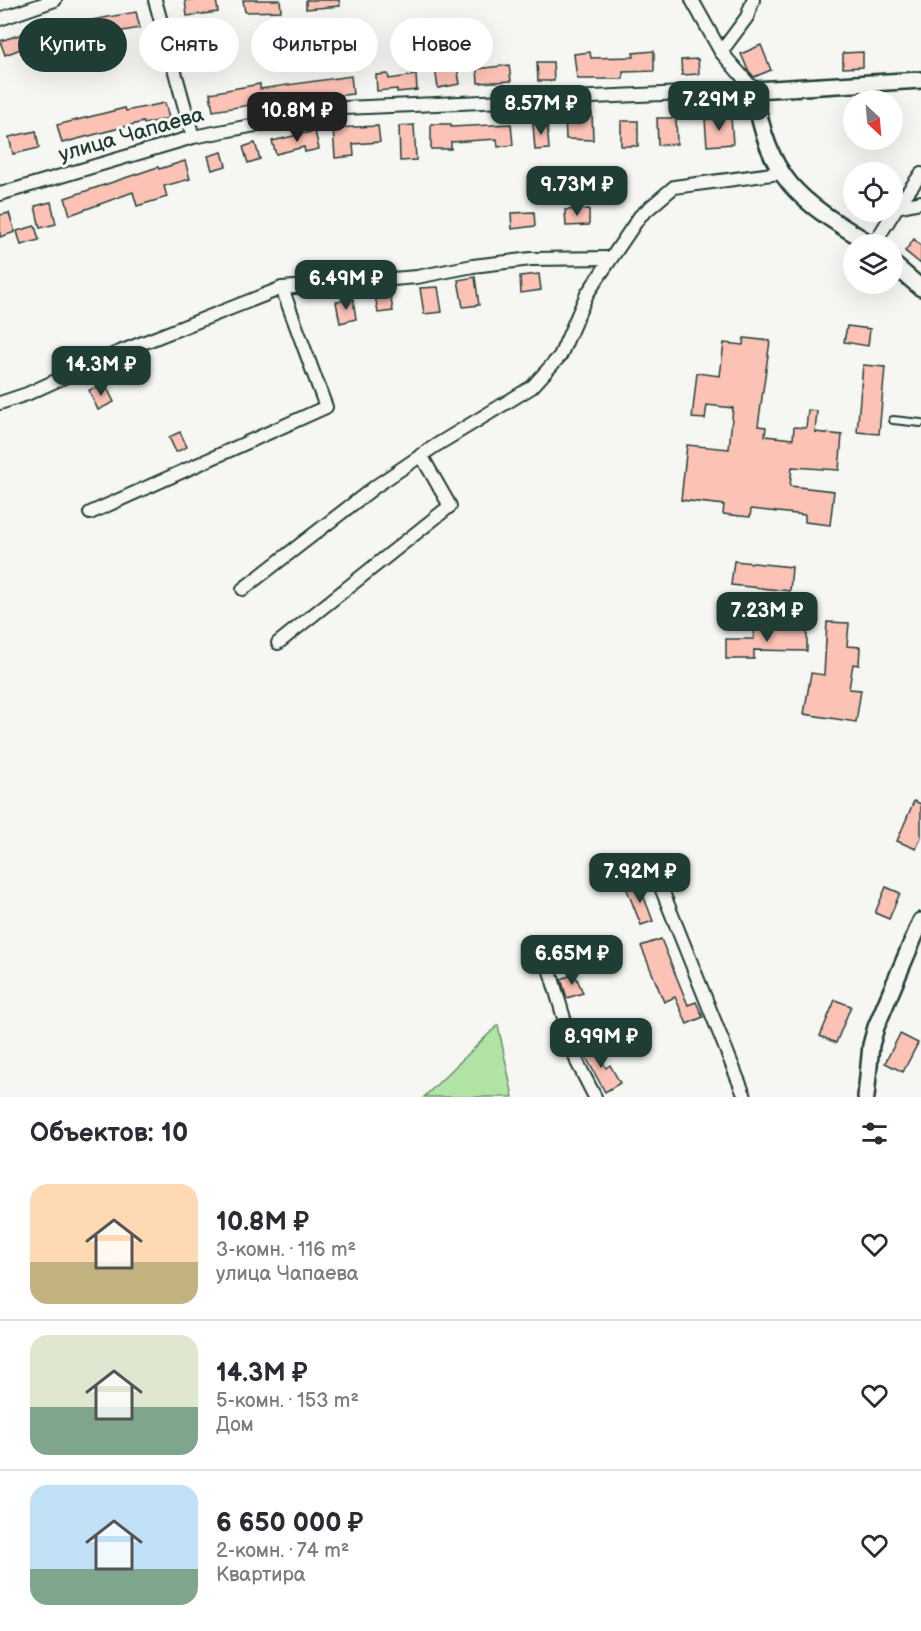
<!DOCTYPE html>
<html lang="ru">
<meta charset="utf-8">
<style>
body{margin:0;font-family:"Balsamiq Sans",sans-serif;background:#f7f7f7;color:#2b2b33;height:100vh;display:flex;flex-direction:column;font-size:22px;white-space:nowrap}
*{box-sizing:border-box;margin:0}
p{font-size:20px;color:#7c7c81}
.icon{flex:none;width:33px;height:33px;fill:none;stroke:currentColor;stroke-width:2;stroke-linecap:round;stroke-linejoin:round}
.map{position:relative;height:1097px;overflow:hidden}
.details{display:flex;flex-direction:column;background:#fff;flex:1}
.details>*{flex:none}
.banner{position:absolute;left:18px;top:18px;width:600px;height:54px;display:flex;gap:12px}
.needle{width:39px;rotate:154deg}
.buttons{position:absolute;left:843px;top:90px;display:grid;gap:12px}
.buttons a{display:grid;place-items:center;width:60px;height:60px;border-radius:50%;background:#fff;box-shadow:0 6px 24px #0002;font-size:30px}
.price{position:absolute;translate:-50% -51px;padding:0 14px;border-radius:12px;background:#1f3d34;color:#fff;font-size:20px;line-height:39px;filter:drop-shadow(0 2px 3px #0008)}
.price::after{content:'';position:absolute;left:50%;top:36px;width:18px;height:14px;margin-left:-9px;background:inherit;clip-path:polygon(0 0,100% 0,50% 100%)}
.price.current{background:#222;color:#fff}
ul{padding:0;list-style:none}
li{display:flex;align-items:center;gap:18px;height:150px;padding:0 30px}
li+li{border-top:2px solid #e1e1e2}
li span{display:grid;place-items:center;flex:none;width:168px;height:120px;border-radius:18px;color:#555}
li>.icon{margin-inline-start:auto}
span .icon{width:72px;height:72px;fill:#fffc;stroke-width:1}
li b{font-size:26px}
h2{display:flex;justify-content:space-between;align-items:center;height:72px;padding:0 30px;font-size:26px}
.pill{padding:0 21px;border-radius:27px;background:#fff;box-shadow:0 6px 24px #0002;font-size:21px;line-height:54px}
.pill.current{background:#1f3d34;color:#fff}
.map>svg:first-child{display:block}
</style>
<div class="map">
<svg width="921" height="1097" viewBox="0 0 921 1097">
<rect width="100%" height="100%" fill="#f6f6f2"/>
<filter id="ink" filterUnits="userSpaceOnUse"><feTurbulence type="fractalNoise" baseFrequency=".0167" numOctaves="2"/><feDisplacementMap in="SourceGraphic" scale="12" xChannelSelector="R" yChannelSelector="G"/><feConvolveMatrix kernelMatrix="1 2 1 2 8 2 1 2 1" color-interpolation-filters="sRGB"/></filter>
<g filter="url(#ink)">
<path fill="#b1e3a4" stroke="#68906c" stroke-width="1.5" d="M498 1025 513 1097H424Z"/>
<g fill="#fdc2b6" stroke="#1f3d34" stroke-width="1.5">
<path d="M185 0H216L218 12 187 16Z"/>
<path d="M243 0H280L281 11 245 12Z"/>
<path d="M306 0H339L340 6 306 9Z"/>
<path d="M136 12 140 28 106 34 107 39 80 45 75 23Z"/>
<path d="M54 24 59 40 45 44 44 40 5 55 0 41Z"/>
<path d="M761 45 771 70 754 77 748 70 741 54Z"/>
<path d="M654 51V71L623 72V79H577L574 54 590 52 591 58 634 57 633 53Z"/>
<path d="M863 52V67L843 68V53Z"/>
<path d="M698 59 699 74 682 75 681 60Z"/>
<path d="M537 62H553L554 81H538Z"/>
<path d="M509 65 511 81 478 83 477 69Z"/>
<path d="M457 67 460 84 438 88 435 68Z"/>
<path d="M388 74 389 79 416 75 417 90 397 92V89L377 91 376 75Z"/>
<path d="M351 76 353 94 294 100 270 106V102L213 111 210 93 260 84V89Z"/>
<path d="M165 103 169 118 144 124 143 122 62 143 57 125 125 108 126 111Z"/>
<path d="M592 113 593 140 566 139 565 114Z"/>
<path d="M657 118H676L677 144 658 145Z"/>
<path d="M731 118 733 144 707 146 705 119Z"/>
<rect x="621" y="121" width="17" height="25"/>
<path d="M547 123 549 149 535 150 533 124Z"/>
<path d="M431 124H451V127L511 124 513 145 498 147 497 139 451 142V149H431Z"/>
<path d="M414 125 416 160 400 161 399 126Z"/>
<path d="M378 126 380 142 353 144 354 156 335 158 333 128Z"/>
<path d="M36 131 39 148 13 154 9 137Z"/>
<path d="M315 131 319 149 305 152 304 147 276 154 272 141Z"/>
<path d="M255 143 260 159 248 163 243 147Z"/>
<path d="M222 152 226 166 212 170 208 156Z"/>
<path d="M185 161 190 179 164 186 167 197 137 206 133 192 70 215 65 198 158 167 159 169Z"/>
<path d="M51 202 56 224 40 228 35 206Z"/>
<path d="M589 209V225L566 226 565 210Z"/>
<path d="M534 212 535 226 512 229 511 213Z"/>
<path d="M9 213 15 232 0 237V215Z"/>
<path d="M35 226 39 240 21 245 17 231Z"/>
<path d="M914 239 921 246V264L905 251Z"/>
<path d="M539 274 541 290 521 293 520 276Z"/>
<path d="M475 277 479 305 463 307 458 280Z"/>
<path d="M438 287 442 312 424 314 420 288Z"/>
<path d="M390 293 393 311 378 313 375 295Z"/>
<path d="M353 299 356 319 340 323 336 302Z"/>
<path d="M847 326 870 329 868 346 844 342Z"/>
<path d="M744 338 770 341 758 426 766 427 765 436 793 439 794 427 806 428 808 410 817 411 815 432 842 435 839 470 792 467 790 486 834 491 830 525 805 522V515L751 509 750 517 723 514 724 505 681 500 687 445 729 449 733 408 707 405 705 419 692 418 697 373 720 376 724 343 743 345Z"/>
<path d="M863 365 885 367 879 434 857 432Z"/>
<path d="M106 386 114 402 98 410 89 390Z"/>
<path d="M180 432 187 447 176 452 169 437Z"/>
<path d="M734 561 792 567 790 591 731 585Z"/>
<path d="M827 622 849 623 847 646 860 647 859 665 853 664 849 689 861 690 856 722 804 714 811 673 824 675Z"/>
<path d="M754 629H807V651L754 650V659H726V639H754Z"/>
<path d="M914 801 921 804V837L916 849 897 841Z"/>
<path d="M639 884 653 921 641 925 626 887Z"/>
<path d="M886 887 900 893 889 919 875 913Z"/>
<path d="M661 939 688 1005 696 1002 703 1017 687 1024 675 997 664 1002 641 946Z"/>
<path d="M575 974 583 993 567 998 561 979Z"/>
<path d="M835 1000 851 1006 836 1043 820 1036Z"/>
<path d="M900 1034 918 1043 903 1072 885 1063Z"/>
<path d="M593 1044 606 1068 610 1065 620 1083 605 1092 582 1050Z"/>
</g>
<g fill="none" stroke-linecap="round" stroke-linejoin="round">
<defs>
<path id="service" d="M893 420 921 423"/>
<g id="minor">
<path d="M155 0 193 137"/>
<path d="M692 0 721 52 754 90"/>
<path d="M0 19 55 0"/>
<path d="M721 52 747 17 753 0"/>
<path d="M0 194 193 137 344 108 754 90"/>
<path d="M897 207 921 174"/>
<path d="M874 244 897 207 921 202"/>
<path d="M0 403 27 394 117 353 282 288 417 277 473 266 531 259 611 258"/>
<path d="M90 513 326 407 282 288"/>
<path d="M243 589 376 486 435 446 532 387 560 356 587 294 640 216 674 187 780 173"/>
<path d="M278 643 450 506 421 455"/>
<path d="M658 880 745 1097"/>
<path d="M547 961 577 1062 595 1097"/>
</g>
<g id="tertiary">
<path d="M871 244C796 199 769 180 754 90L921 80"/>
<path d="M892 263 921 288"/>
<path d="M866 1097 871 1045 876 1027 921 921"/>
</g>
</defs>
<use href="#service" stroke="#1f3d34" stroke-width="10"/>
<use href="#minor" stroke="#1f3d34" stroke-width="16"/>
<use href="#tertiary" stroke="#1f3d34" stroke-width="20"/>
<use href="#service" stroke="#f6f6f2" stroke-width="6"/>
<use href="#minor" stroke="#f6f6f2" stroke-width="12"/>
<use href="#tertiary" stroke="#f6f6f2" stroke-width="15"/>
</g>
</g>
<g text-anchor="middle" stroke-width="6" stroke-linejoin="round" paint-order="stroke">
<g font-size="21" fill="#1f3d34" stroke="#f6f6f2">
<text transform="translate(131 134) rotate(-16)" y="7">улица Чапаева</text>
</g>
</g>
</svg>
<div class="buttons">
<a><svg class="needle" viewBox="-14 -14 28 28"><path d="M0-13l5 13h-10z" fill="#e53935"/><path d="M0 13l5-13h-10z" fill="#7c7c81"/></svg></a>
<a><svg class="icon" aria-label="locate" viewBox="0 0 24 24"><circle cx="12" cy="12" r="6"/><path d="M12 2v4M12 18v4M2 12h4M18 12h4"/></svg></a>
<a><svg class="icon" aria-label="layers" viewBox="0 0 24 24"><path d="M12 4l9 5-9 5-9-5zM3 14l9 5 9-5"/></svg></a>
</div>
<b class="price" style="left:719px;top:132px">7.29M ₽</b>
<b class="price" style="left:541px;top:136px">8.57M ₽</b>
<b class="price current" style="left:297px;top:143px">10.8M ₽</b>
<b class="price" style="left:577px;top:217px">9.73M ₽</b>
<b class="price" style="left:346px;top:311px">6.49M ₽</b>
<b class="price" style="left:101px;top:397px">14.3M ₽</b>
<b class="price" style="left:767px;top:643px">7.23M ₽</b>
<b class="price" style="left:640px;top:904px">7.92M ₽</b>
<b class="price" style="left:572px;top:986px">6.65M ₽</b>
<b class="price" style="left:601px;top:1069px">8.99M ₽</b>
<div class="banner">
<a class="pill current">Купить</a>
<a class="pill">Снять</a>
<a class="pill">Фильтры</a>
<a class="pill">Новое</a>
</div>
</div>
<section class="details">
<h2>Объектов: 10<svg class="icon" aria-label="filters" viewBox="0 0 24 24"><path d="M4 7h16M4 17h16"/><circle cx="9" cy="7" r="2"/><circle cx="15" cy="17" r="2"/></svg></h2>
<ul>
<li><span style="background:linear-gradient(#ffd9b3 65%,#c2b280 0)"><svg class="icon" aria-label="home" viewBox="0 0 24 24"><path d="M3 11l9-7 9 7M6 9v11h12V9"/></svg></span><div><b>10.8M ₽</b><p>3-комн. · 116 m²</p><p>улица Чапаева</p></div><svg class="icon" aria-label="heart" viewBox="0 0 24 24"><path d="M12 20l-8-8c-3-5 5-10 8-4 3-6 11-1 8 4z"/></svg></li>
<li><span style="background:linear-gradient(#dfe7d0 60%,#7fa58c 0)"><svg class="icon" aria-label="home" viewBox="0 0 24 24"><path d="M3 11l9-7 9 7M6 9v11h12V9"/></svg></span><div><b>14.3M ₽</b><p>5-комн. · 153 m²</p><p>Дом</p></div><svg class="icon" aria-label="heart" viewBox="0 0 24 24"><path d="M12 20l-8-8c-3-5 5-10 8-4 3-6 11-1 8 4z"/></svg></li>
<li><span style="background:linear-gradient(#bfe0f5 70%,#7fa58c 0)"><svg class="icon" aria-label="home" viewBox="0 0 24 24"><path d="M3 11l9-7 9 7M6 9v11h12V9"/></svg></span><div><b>6 650 000 ₽</b><p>2-комн. · 74 m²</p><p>Квартира</p></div><svg class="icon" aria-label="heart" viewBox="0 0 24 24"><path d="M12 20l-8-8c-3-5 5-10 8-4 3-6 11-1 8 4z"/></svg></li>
</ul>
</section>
